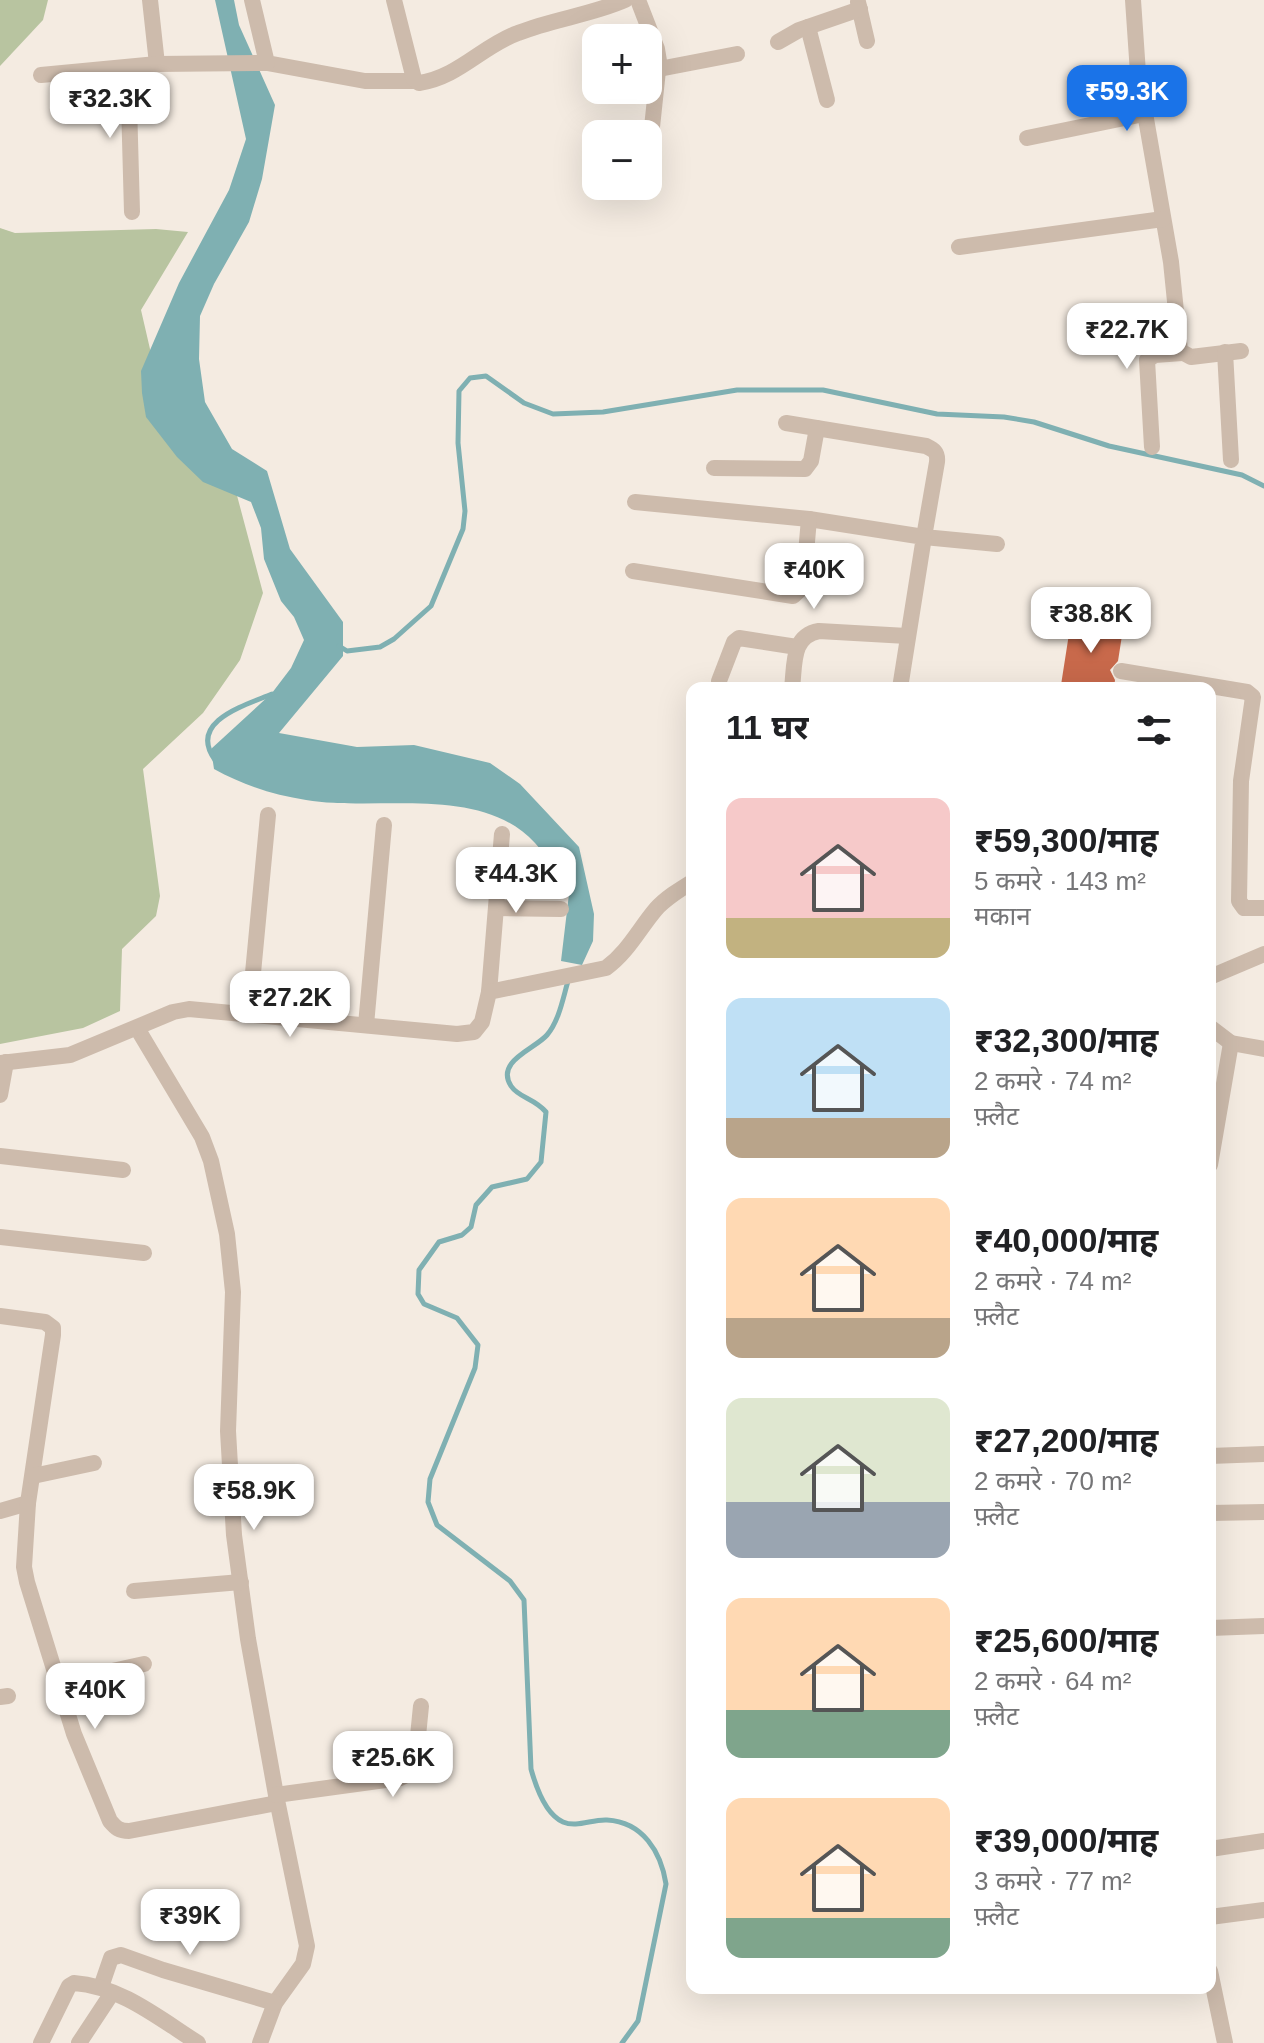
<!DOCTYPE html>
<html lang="hi">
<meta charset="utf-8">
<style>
body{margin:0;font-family:Arial,"Noto Sans Devanagari",sans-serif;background:#f2f2f2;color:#202124;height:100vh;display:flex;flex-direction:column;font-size:30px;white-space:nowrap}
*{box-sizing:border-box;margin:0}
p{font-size:26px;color:#757577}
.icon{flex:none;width:44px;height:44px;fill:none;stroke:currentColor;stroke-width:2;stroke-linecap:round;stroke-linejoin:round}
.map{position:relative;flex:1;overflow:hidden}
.drawer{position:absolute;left:686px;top:682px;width:530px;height:1312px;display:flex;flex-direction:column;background:#fff;border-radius:16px;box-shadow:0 8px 32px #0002}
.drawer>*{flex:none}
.buttons{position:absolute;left:582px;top:24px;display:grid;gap:16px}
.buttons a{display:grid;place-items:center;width:80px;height:80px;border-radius:16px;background:#fff;box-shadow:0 8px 32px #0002;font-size:40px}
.price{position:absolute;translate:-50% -68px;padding:0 18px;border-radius:16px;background:#fff;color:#222;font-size:26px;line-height:52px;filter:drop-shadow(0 2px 4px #0008)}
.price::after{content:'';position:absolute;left:50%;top:48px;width:24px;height:18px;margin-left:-12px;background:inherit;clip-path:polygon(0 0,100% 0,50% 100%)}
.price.selected{background:#1a73e8;color:#fff}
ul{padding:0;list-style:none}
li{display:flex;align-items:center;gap:24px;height:200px;padding:0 40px}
li span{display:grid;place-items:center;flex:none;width:224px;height:160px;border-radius:16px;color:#555}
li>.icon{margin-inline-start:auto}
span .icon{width:96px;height:96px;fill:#fffc;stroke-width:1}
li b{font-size:34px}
h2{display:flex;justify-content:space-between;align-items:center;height:96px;padding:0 40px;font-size:34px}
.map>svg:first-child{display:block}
</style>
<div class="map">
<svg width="1264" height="2043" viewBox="0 0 1264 2043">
<rect width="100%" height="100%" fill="#f4ebe1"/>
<g fill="#b8c4a0">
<path d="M0 0H48L43 20 0 66Z"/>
<path d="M0 228 15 233 156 229 188 232 141 310 153 362 235 488 263 593 240 660 203 713 143 769 160 896 156 916 122 949 120 1011 83 1028 0 1044Z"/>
</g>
<path fill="#7fb0b2" d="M215 0H234L239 25 275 105 262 179 249 222 214 284 200 316 199 359 205 402 232 449 267 471 290 549 343 622V656L279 733 357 747 414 745 490 763 520 784 579 847 594 914 593 941 582 965 561 961 569 894C558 877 548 857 535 843 481 784 377 812 306 800 273 795 243 785 214 769L211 749 272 693 291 668 304 640 294 617 281 601 264 559 261 528 251 502 203 482 177 457 146 417 142 393 141 371 179 283 229 190 246 139Z"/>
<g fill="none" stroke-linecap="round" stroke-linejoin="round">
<g stroke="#7fb0b2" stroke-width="5">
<path d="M339 646 347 651 380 647 394 639 431 606 463 529 465 511 458 443 459 391 470 378 486 376 524 403 553 414 603 412 737 390H823L937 414 1004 417 1034 422 1109 446 1242 475 1264 486"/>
<path d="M215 760C187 721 246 705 272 694"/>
<path d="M568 981C563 998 559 1021 547 1035 535 1049 495 1061 511 1086 519 1098 534 1098 546 1112L541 1162 527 1179 492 1187 476 1205 471 1227 462 1235 439 1242 419 1270 418 1294 424 1304 457 1318 478 1345 475 1368 430 1479 428 1502 437 1525 510 1581 524 1600 531 1769C536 1787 545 1814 563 1822 577 1828 592 1819 607 1820 643 1822 661 1852 666 1884L638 2021 622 2043"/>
</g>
</g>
<path fill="#c8694b" d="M1071 621 1123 629 1118 661 1110 670 1115 680 1114 688 1061 685Z"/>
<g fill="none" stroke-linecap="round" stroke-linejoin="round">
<g stroke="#cdbbac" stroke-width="16">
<path d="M150 0 157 64"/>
<path d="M252 0 267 63 365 81H415"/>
<path d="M394 0 414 79 419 83C459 77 482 46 518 33 553 19 591 15 625 0"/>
<path d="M638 0 657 49 659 61 648 165"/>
<path d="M1133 0 1138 73 1171 262 1180 351 1191 357 1241 351"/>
<path d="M858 2 867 41"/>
<path d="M808 27 827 100"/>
<path d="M778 42 799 30 860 9"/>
<path d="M128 67 132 212"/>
<path d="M659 69 737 54"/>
<path d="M41 75 157 64 267 63"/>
<path d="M1027 138 1144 114"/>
<path d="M959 247 1163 219"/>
<path d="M1225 352 1231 460"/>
<path d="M786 423 926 446C934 450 938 452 937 462L924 537 997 544"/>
<path d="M1152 447 1147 360 1155 355 1182 353"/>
<path d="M714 468 805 469 811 461 817 428"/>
<path d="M635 502 809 519 924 537 900 688"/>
<path d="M633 571 793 596 803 587 809 519"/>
<path d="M1121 671 1247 692 1253 697 1241 781 1239 901 1244 908H1264"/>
<path d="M719 681 734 642 739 638 797 647"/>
<path d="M792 688C795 665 791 636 819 631L907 636"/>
<path d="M496 908 561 909"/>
<path d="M1210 977 1264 954"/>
<path d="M489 992 502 834"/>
<path d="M249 1015 268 815"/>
<path d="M366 1025 384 825"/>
<path d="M1210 1027 1231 1043 1264 1049"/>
<path d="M137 1028 202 1137 211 1161 227 1234 233 1292 228 1431 234 1535 248 1639 276 1795 307 1946 303 1964 275 2003 260 2043"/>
<path d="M0 1063 70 1055 173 1012 189 1009 457 1034 474 1032 482 1022 489 992 606 968C628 952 639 929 656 909 666 898 679 890 692 882"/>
<path d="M0 1095 6 1062"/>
<path d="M0 1156 123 1170"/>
<path d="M1210 1165 1231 1043"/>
<path d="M0 1237 144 1253"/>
<path d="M0 1316 45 1322 53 1328V1335L28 1503 0 1511"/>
<path d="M1210 1456 1264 1454"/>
<path d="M33 1476 94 1463"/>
<path d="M28 1503 24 1567 27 1582 74 1734 110 1821C116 1828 119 1831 129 1831L277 1803"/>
<path d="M1210 1513 1264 1512"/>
<path d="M134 1591 241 1582"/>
<path d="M1210 1628 1264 1626"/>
<path d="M58 1683 144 1664"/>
<path d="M0 1697 8 1696"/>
<path d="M276 1795 400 1778 410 1773 415 1766 421 1706"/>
<path d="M1210 1849 1264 1841"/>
<path d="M1210 1917 1264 1910"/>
<path d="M1210 1971 1225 2043"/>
<path d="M101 1987 111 1958 121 1955 163 1970 275 2003"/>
<path d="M41 2043 69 1986 74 1983C120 1986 160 2019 198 2043"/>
<path d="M79 2043 112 1993"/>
</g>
</g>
</svg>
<div class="buttons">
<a>+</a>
<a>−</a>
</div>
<b class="price selected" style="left:1127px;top:133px">₹59.3K</b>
<b class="price" style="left:110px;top:140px">₹32.3K</b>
<b class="price" style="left:1127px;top:371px">₹22.7K</b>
<b class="price" style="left:814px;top:611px">₹40K</b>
<b class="price" style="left:1091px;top:655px">₹38.8K</b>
<b class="price" style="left:516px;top:915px">₹44.3K</b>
<b class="price" style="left:290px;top:1039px">₹27.2K</b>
<b class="price" style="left:254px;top:1532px">₹58.9K</b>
<b class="price" style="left:95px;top:1731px">₹40K</b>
<b class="price" style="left:393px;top:1799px">₹25.6K</b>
<b class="price" style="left:190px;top:1957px">₹39K</b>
<section class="drawer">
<h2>11 घर<svg class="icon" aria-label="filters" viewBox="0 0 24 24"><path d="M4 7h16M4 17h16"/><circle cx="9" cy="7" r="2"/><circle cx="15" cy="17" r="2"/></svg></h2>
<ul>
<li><span style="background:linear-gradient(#f6c9c9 75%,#c2b280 0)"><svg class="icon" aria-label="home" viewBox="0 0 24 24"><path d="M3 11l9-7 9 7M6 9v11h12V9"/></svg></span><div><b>₹59,300/माह</b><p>5 कमरे · 143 m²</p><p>मकान</p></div></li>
<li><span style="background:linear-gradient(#bfe0f5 75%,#b9a48a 0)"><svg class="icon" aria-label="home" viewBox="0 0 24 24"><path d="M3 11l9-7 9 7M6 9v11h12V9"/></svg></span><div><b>₹32,300/माह</b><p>2 कमरे · 74 m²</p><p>फ़्लैट</p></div></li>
<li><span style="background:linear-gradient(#ffd9b3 75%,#b9a48a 0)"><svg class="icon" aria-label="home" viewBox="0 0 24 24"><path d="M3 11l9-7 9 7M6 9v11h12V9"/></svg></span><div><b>₹40,000/माह</b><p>2 कमरे · 74 m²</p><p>फ़्लैट</p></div></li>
<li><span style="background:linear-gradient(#dfe7d0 65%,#9aa5b1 0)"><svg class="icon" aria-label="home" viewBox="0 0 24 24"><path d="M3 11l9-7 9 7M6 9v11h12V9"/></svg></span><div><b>₹27,200/माह</b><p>2 कमरे · 70 m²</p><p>फ़्लैट</p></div></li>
<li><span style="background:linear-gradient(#ffd9b3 70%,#7fa58c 0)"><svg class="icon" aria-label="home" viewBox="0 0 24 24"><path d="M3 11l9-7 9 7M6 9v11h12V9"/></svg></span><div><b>₹25,600/माह</b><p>2 कमरे · 64 m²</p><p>फ़्लैट</p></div></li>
<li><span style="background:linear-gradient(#ffd9b3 75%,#7fa58c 0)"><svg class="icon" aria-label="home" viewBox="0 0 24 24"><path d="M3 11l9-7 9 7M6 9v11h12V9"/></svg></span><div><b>₹39,000/माह</b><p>3 कमरे · 77 m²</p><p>फ़्लैट</p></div></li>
</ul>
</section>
</div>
